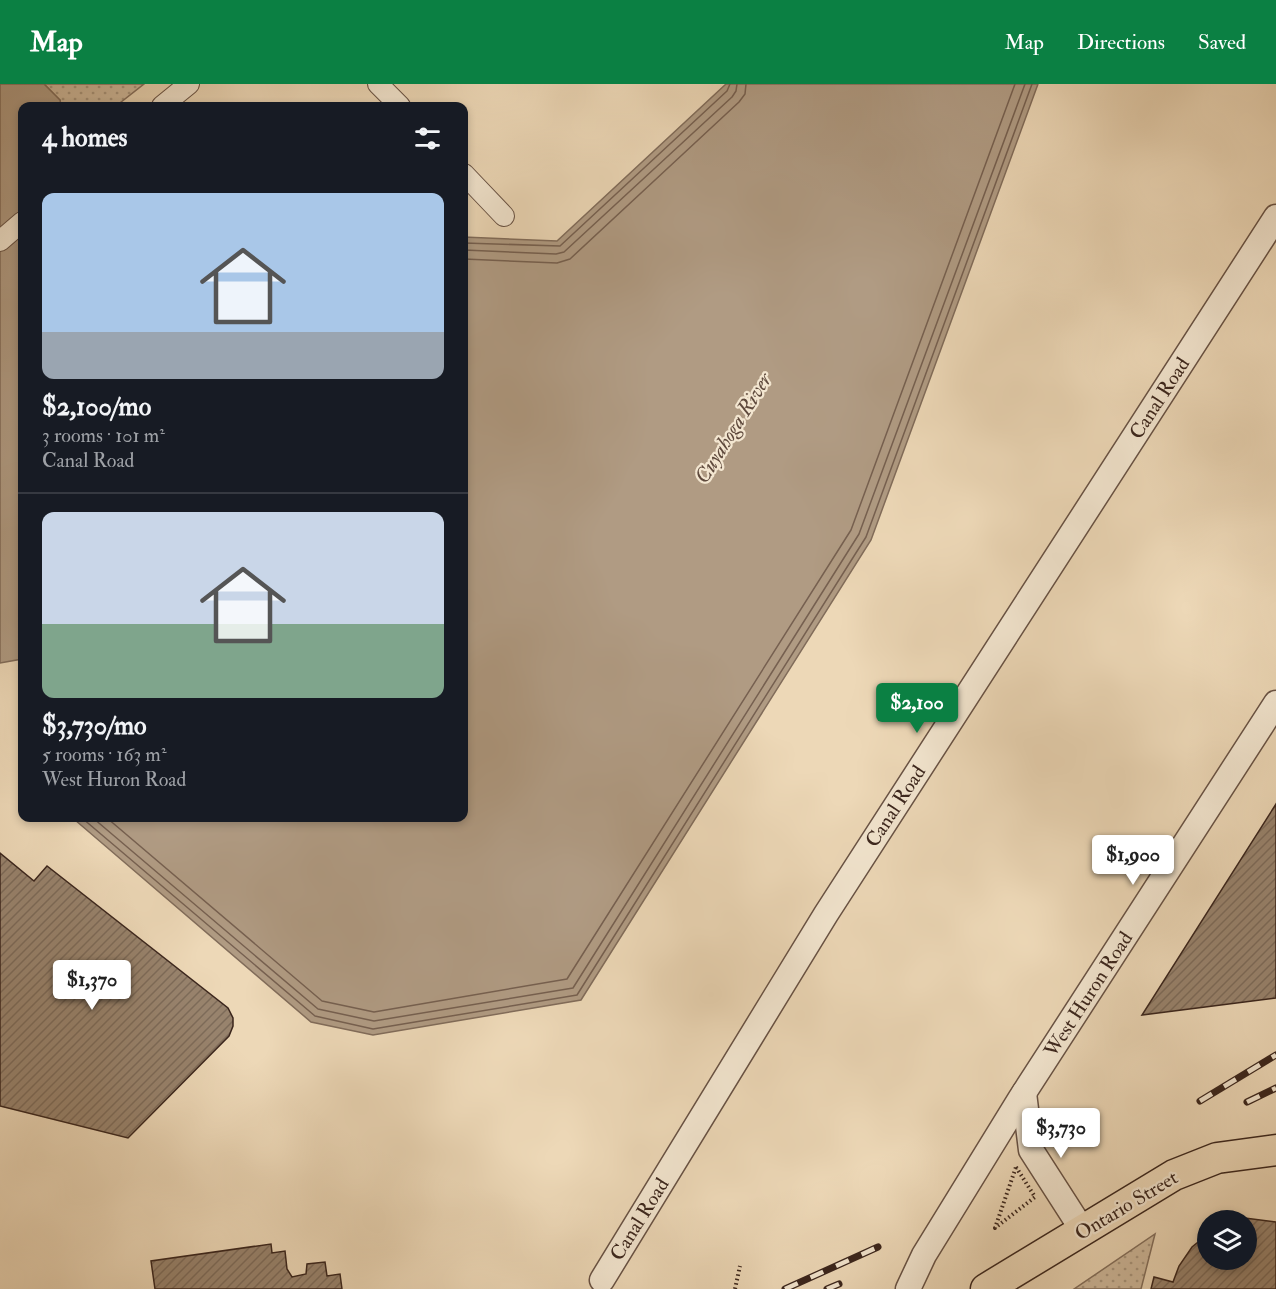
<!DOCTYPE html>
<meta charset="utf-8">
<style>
body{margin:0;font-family:"IM FELL Double Pica",serif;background:#20242c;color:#f1f3f6;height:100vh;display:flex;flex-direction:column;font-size:22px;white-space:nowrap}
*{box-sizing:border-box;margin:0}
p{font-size:20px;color:#9ea1a6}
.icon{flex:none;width:33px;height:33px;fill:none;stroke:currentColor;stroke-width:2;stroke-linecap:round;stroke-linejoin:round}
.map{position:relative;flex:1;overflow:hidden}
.details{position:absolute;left:18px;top:18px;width:450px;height:720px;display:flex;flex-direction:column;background:#171b24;border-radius:12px;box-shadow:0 3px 9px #0003}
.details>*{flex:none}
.tools{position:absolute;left:1197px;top:1126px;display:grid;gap:12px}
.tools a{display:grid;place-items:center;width:60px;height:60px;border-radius:50%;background:#171b24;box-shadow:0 3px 9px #0003;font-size:30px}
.price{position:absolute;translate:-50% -51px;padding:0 14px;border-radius:6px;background:#fff;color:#222;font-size:20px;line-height:39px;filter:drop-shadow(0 2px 3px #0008)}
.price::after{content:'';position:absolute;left:50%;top:36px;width:18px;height:14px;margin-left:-9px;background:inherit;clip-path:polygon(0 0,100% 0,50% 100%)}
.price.on{background:#0b8043;color:#fff}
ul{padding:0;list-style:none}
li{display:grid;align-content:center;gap:12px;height:318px;padding:0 24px}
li+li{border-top:2px solid #363941}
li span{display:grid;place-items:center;height:186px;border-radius:12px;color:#555}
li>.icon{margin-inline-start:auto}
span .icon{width:108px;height:108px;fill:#fffc;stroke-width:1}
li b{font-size:26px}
h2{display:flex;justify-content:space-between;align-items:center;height:72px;padding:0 24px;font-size:26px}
header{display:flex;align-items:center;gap:36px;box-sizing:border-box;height:84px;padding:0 30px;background:#0b8043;color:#fff}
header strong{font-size:28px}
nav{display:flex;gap:33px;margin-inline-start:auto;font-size:21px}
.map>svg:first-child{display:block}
</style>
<header>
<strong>Map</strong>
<nav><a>Map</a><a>Directions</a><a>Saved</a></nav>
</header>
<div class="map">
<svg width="1276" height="1205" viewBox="0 0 1276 1205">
<defs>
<pattern id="park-dots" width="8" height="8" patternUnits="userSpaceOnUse" patternTransform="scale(1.5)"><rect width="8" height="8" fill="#cfba9d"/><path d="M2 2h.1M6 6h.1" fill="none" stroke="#a9977f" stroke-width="1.8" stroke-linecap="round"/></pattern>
<pattern id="building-hatch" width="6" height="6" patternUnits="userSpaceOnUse" patternTransform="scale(1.5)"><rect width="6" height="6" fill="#98836d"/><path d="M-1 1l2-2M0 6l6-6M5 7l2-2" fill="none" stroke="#7d6b59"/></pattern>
</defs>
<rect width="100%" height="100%" fill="#edd8b7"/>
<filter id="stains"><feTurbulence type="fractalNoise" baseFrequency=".00333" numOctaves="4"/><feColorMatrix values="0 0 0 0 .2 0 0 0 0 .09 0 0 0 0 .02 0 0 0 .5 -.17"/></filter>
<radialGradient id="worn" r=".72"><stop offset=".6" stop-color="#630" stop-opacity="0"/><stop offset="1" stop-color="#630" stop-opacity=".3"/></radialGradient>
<g fill="url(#park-dots)" stroke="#85705d" stroke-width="1.5">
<path d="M44 0H144L116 22H61L60 16Z"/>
<path d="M1155 1150 1141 1205H1074Z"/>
</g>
<g fill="#b09b83" stroke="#816c5a" stroke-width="1.5">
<path d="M0 0H44L60 16 61 22H22V575L0 579Z"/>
<path d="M726 0H1038L871 456 581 916 373 951 311 938 75 736V734H464V153L557 157Z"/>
</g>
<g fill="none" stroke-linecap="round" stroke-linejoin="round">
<g stroke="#766050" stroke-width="1.5">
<path d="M464 159 560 162 727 7 730 0"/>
<path d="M464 166 556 170 564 168 732 13 736 7 737 0"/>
<path d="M464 175 557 179 570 175 739 18 745 10 746 0"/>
<path d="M82 734 315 932 373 945 577 911 866 453 1032 0"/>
<path d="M93 734 318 925 374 937 573 904 859 450 1025 0"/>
<path d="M107 734 322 917 374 928 567 895 851 446 1015 0"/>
</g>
</g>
<g fill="url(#building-hatch)" stroke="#3b261d" stroke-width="1.5">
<path d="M1276 720V914L1142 931Z"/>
<path d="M0 769 34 797 47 782 228 924 233 934V942L229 952 128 1054 0 1022Z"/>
<path d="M1237 1133 1276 1138V1205H1151L1154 1193 1173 1198 1179 1182 1192 1163 1208 1150V1176H1246V1137H1230Z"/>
<path d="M271 1160 272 1169 285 1167 287 1185 292 1193 306 1190 307 1180 325 1178 327 1192 340 1190 342 1205H155L151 1177Z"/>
</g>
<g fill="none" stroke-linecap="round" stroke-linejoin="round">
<defs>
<g id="minor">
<path d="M378 0 400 22"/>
<path d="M162 22 189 0"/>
<path d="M464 90 504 132"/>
<path d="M0 157 22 138"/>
</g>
<g id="tertiary">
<path d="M1024 1009 1031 1066 1083 1147"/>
<path d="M602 1196 826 830 1276 133"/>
<path d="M908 1205 924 1171 1020 1015 1276 619"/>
</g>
<path id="primary" d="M986 1205 1174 1091 1217 1074 1276 1066"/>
</defs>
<use href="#minor" stroke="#685244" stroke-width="22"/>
<use href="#tertiary" stroke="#685244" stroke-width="27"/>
<use href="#primary" stroke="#3b261d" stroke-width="33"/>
<g stroke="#3b261d" stroke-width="4" stroke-dasharray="1.5 3" stroke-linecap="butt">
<path d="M1016 1083 1035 1113 995 1144Z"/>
<path d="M735 1205 740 1182"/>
</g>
<use href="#minor" stroke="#f3e6d0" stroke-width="20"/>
<use href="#tertiary" stroke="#f3e6d0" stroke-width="24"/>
<use href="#primary" stroke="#edd8b7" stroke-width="30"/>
<defs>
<g id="rail">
<path d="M1200 1017 1276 971"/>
<path d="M1247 1018 1276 1004"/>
<path d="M785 1205 878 1163"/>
<path d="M827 1205 839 1200"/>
</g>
</defs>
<use href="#rail" stroke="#3b261d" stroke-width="7"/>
<use href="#rail" stroke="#f3e6d0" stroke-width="4.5" stroke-dasharray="14" stroke-linecap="butt"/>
</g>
<g text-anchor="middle" stroke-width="4.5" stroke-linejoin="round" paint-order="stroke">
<g font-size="20" fill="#3b261d" stroke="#f3e6d0">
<text transform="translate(1159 314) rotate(-57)" y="7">Canal Road</text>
<text transform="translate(895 722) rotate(-57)" y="7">Canal Road</text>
<text transform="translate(1088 910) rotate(-57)" y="7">West Huron Road</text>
<text transform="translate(1126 1121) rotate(-31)" y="7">Ontario Street</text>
<text transform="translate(639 1135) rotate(-58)" y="7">Canal Road</text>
</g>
<g font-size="21" font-style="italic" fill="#5e493c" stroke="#f3e6d0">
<text transform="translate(733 344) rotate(-58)" y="7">Cuyahoga River</text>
</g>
</g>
<rect width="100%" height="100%" filter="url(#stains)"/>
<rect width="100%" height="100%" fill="url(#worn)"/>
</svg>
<div class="tools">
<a><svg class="icon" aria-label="layers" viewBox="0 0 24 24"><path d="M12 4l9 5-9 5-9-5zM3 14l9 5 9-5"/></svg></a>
</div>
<b class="price on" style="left:917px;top:650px">$2,100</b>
<b class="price" style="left:1133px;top:802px">$1,900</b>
<b class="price" style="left:92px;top:927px">$1,370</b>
<b class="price" style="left:1061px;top:1075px">$3,730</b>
<section class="details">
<h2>4 homes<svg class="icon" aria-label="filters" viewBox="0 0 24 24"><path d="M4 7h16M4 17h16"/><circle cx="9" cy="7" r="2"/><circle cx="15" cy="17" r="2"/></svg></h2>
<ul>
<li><span style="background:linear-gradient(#a9c7e8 75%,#9aa5b1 0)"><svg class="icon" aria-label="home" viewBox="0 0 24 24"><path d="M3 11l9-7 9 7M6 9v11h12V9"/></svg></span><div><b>$2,100/mo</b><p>3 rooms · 101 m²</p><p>Canal Road</p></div></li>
<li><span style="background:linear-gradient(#c9d6e8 60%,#7fa58c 0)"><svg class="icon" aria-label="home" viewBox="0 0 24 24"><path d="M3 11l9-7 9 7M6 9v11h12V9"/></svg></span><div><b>$3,730/mo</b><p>5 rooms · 163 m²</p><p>West Huron Road</p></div></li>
</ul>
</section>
</div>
